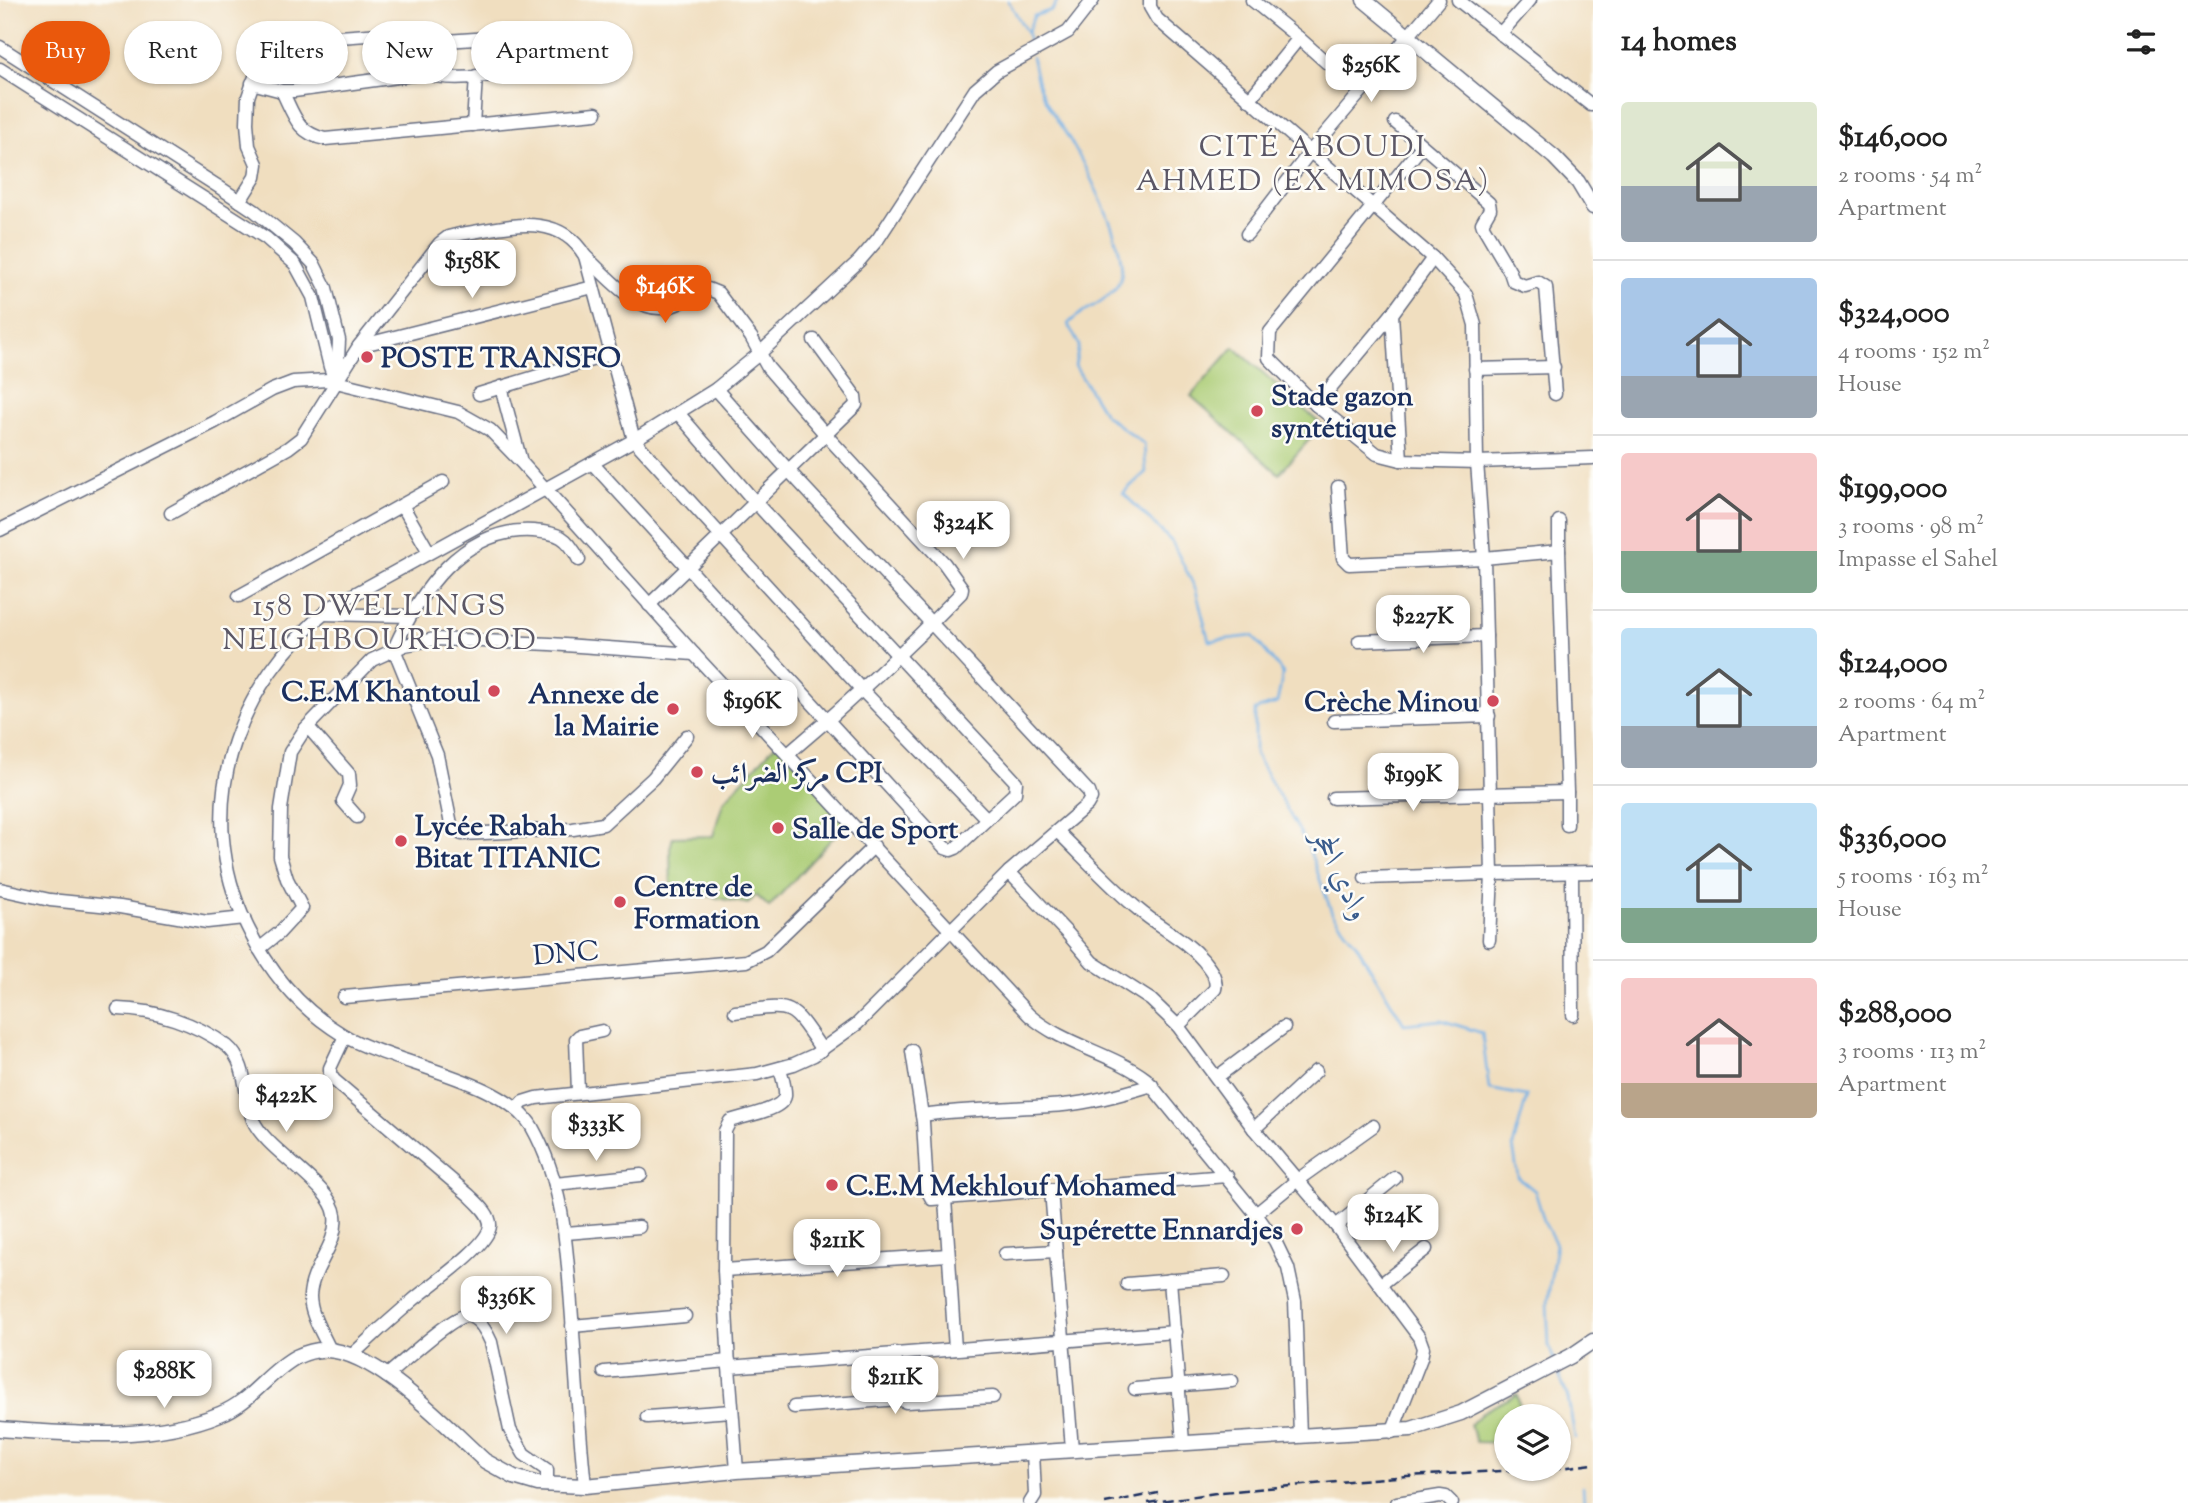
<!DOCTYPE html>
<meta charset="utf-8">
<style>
body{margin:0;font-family:"Sorts Mill Goudy",Amiri,serif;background:#f2f2f2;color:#222;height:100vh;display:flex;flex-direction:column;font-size:26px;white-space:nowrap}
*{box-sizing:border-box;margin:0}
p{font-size:23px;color:#767676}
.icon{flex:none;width:38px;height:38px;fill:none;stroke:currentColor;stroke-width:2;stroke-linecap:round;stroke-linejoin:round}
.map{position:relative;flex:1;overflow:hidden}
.side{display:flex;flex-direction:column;background:#fff;width:595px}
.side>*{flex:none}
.hud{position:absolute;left:21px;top:21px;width:665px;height:63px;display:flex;gap:14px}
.buttons{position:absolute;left:1494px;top:1404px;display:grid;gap:14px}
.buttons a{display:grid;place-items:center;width:77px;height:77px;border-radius:50%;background:#fff;box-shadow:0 2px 5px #0004;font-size:35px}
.price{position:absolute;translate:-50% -60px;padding:0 16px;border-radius:14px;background:#fff;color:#222;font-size:23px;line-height:46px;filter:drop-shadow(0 2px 4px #0008)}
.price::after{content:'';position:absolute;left:50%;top:42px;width:21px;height:16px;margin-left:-10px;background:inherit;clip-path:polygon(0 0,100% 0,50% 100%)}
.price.selected{background:#ea580c;color:#fff}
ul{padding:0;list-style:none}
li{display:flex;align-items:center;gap:21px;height:175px;padding:0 28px}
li+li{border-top:2px solid #e0e0e0}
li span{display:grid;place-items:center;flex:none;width:196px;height:140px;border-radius:7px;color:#555}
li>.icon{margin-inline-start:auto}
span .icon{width:84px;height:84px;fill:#fffc;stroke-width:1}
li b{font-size:30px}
h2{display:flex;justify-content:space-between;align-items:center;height:84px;padding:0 28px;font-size:30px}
.pill{padding:0 24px;border-radius:32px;background:#fff;box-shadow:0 2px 5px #0004;font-size:24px;line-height:63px}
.pill.selected{background:#ea580c;color:#fff}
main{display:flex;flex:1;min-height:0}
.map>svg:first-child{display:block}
</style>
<main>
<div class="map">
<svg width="1593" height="1503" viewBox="0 0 1593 1503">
<rect width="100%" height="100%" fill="#fdfcf7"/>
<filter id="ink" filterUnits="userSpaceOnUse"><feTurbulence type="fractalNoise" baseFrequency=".0143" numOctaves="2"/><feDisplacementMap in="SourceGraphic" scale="14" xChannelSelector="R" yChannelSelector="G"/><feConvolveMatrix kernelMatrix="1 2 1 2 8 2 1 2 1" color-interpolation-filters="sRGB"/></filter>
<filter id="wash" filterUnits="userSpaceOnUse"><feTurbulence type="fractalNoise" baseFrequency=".00686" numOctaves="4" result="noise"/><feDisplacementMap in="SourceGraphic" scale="28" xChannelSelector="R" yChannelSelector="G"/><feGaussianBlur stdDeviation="1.57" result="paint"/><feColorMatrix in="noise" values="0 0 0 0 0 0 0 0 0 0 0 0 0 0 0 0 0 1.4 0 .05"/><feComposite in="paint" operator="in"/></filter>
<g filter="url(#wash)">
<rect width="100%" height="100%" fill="#f0debf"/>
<g fill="#abcc75" stroke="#637e6a" stroke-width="2">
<path d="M1234 347 1322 425 1279 474 1191 396Z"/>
<path d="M777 743 849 820 769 907 756 895 748 904 671 889 670 848 673 837 713 836 723 802Z"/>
<path d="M1517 1394 1522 1416H1507V1443L1476 1442 1470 1425 1484 1411Z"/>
</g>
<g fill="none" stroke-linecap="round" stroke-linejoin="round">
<g stroke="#72b0e5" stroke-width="2.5">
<path d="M1008 0 1027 33 1030 48"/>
<path d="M1027 33 1034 16 1052 10 1058 0"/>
<path d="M1032 57C1035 68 1036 79 1040 89 1047 107 1060 124 1070 140 1085 166 1135 257 1118 284 1106 304 1083 308 1068 324L1079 345 1075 366 1105 415 1144 444 1146 472 1123 493 1172 542 1196 590 1209 641 1253 636 1283 673 1277 703 1255 710V754L1308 846 1332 913 1356 944 1404 1024 1441 1020 1482 1033 1489 1089 1527 1096 1513 1146 1518 1177 1535 1191 1545 1224 1556 1244 1547 1303 1549 1346 1554 1360"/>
<path d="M1557 1370 1568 1398 1575 1438"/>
<path d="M1583 1486 1584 1503"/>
</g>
</g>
</g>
<g filter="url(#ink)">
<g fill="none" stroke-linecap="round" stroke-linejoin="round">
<defs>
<g id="minor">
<path d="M1150 0V7L1157 19 1433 258 1466 294 1475 325 1477 462 1484 558 1492 874 1593 872"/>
<path d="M1458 0 1591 105"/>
<path d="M1500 34 1530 0"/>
<path d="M1299 38 1327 63"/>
<path d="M0 47 219 187 255 211 294 243 314 264 326 288 339 340 337 379"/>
<path d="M414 48 446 41 504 37 517 50 530 70"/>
<path d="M0 69 266 238 295 264 313 297 330 367 334 378"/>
<path d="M252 83 282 91H294L427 73"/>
<path d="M282 91C294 115 297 133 325 139L596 113"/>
<path d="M1249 100 1299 38 1252 0"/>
<path d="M1395 122 1489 203 1490 209 1482 223 1483 226 1510 272 1513 281 1525 286 1538 282 1546 287 1555 394"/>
<path d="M473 125 476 76"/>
<path d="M1422 146 1270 332 1269 358 1316 405 1377 454 1401 460 1477 462 1593 458"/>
<path d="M240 201 255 177 257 164 249 146 247 123 248 97 256 74 261 63 270 54 284 45 299 40 394 33 409 40C415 49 417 68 427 73 449 85 523 71 548 66"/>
<path d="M1247 234 1310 152 1439 0"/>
<path d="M585 256C605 274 638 315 667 307 682 304 695 294 708 289L718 293 751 337 768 368 826 435 944 563 962 588 961 593C906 650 849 703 788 754"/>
<path d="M1392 314 1401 460"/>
<path d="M359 346 593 287"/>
<path d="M1475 369 1554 367"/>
<path d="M501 387 520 458"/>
<path d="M479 394 611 354"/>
<path d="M1316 405 1392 314 1433 258"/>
<path d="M592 463 945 848 951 850 956 848 1015 793 1016 782 755 502 678 413"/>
<path d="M402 505 429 552"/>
<path d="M171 513 288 448 301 438 359 346 440 243 448 237 460 234C505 228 557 209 585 256L634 440 863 691 987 819"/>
<path d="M1559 521V551"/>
<path d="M0 530 215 422 272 390 293 382 328 380 458 412 490 430 521 462 694 654 1029 1015C1063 1045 1110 1052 1146 1079L1256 1214 1275 1241 1288 1268 1295 1301 1300 1435"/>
<path d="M579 560C567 536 559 533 533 531 463 527 419 592 394 649L437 755 452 829 462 834 573 829 603 824 653 778 687 736"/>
<path d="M239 596 443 482"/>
<path d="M649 605 856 405 855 396 814 340"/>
<path d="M323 614 410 616"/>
<path d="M1359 641 1486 636"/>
<path d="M1334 721 1489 716"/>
<path d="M308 727 349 774 350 785 343 801 357 817"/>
<path d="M1333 798 1567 792 1559 551 1484 558 1349 564 1343 558 1338 487"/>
<path d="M1567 825V792"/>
<path d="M1057 831C1084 857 1110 886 1139 910 1160 928 1185 939 1203 960 1210 969 1218 978 1215 989L1178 1026"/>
<path d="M1009 872 1068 934 1092 962 1151 1000 1178 1026 1254 1129 1336 1226 1419 1337 1423 1348 1421 1358 1392 1432"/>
<path d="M1572 873 1573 1015"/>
<path d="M1365 878 1492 874 1489 940"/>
<path d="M0 889 50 900 120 907 207 922 244 918"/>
<path d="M259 949 279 933 302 908 287 879 280 856 281 809 290 752 305 729 372 660 405 645 435 639 550 644 694 654"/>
<path d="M344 997 746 961 766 951 874 846"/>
<path d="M118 1009C155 1010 196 1023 227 1046 248 1063 244 1097 253 1120 265 1150 332 1185 335 1215 339 1245 311 1267 310 1296 310 1315 323 1334 330 1350"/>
<path d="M735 1012C794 1005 789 1001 822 1050"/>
<path d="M345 1036 330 1068V1074L334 1080 469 1195C477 1203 491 1214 490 1226 488 1247 429 1286 412 1301 391 1319 371 1337 351 1356"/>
<path d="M912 1051 923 1122 927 1190 932 1199 1227 1176"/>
<path d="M1217 1077 1284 1027"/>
<path d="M578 1092 576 1039 579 1036 602 1031"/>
<path d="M517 1109 523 1102 536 1098 757 1074 794 1064 814 1055 857 1024 1009 872 1087 805 1091 798 1089 792 789 471 716 389"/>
<path d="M922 1115C969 1108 1016 1109 1063 1105 1094 1102 1123 1094 1152 1085"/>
<path d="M1254 1129 1316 1071"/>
<path d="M555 1184 641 1175"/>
<path d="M1051 1190 1072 1449"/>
<path d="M945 1199 955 1349"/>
<path d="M1256 1214 1296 1181 1373 1126"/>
<path d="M1336 1226 1395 1178"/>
<path d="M566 1233 639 1227"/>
<path d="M1005 1254 1056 1251"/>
<path d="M724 1270 948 1255"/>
<path d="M1170 1280 1183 1442"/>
<path d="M1127 1284 1224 1276"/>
<path d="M1380 1285 1426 1249"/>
<path d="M572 1326 685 1316"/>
<path d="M895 1353 899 1399"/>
<path d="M729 1367 724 1270 725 1131 730 1121C742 1116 782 1111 785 1096 786 1088 782 1077 780 1068"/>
<path d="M604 1372 729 1361"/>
<path d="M386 1376C401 1364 450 1318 465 1316 478 1315 487 1333 491 1342L510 1430 524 1454 547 1470V1485"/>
<path d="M1135 1389 1232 1381"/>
<path d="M794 1407 899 1399 906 1402 993 1397"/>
<path d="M647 1417 732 1411"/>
<path d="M737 1471 729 1367 1175 1332"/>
<path d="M585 1486C579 1430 576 1374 572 1318 567 1252 565 1186 532 1127 504 1079 391 1064 343 1035 300 1009 269 972 247 926 191 809 234 684 333 606L634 440 716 389 760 353 859 261 878 239 975 90 997 71 1068 32 1093 0"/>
<path d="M1030 1503 1035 1495 1033 1452"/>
<path d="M1397 1503 1440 1496 1446 1497 1452 1503"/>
</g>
<g id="major">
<path d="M1364 0 1554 157 1578 182 1593 207"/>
<path d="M0 1429C72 1434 152 1442 220 1414 251 1402 268 1372 296 1357 305 1353 317 1349 327 1350 378 1352 448 1428 485 1461L514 1477 538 1484 585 1486 737 1471 1411 1429 1461 1413 1571 1356 1593 1341"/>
</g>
</defs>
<use href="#minor" stroke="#666c80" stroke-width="15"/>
<use href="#major" stroke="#666c80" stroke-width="17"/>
<use href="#minor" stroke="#fff" stroke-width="12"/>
<use href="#major" stroke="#fff" stroke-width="14"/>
<g stroke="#1b2f5e" stroke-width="2.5" stroke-dasharray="10 5" stroke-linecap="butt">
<path d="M1105 1503 1158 1493"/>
<path d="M1148 1503 1222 1492 1407 1476 1559 1468 1593 1464"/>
</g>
</g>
</g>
<g fill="#d1495b" stroke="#fdfcf7" stroke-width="2.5">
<circle cx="367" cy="357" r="7"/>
<circle cx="1257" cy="411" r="7"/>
<circle cx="494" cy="691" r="7"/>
<circle cx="1493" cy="701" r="7"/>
<circle cx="673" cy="709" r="7"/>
<circle cx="697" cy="772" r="7"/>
<circle cx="778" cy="828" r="7"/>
<circle cx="401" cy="841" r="7"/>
<circle cx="620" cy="902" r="7"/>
<circle cx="832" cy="1185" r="7"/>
<circle cx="1297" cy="1229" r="7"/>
</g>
<g text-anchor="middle" stroke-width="5" stroke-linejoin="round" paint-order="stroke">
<g font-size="28" font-weight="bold" fill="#1b2f5e" stroke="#fdfcf7" text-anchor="start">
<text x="381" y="367">POSTE TRANSFO</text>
<text x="1271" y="405">Stade gazon<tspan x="1271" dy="32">syntétique</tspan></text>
<text x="480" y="701" text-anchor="end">C.E.M Khantoul</text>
<text x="659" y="703" text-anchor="end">Annexe de<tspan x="659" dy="32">la Mairie</tspan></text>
<text x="1479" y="711" text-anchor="end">Crèche Minou</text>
<text x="711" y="782">مركز الضرائب CPI</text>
<text x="415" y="835">Lycée Rabah<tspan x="415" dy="32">Bitat TITANIC</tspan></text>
<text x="792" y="838">Salle de Sport</text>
<text x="634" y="896">Centre de<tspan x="634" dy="32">Formation</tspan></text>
<text x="846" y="1195">C.E.M Mekhlouf Mohamed</text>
<text x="1283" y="1239" text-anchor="end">Supérette Ennardjes</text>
</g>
<g font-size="28" fill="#1b2f5e" stroke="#fdfcf7">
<text transform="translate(566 952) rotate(-5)" y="10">DNC</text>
</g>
<g font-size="30" letter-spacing="2" fill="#5b5766" stroke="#fdfcf7">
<text x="1313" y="156">CITÉ ABOUDI<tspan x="1313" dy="34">AHMED (EX MIMOSA)</tspan></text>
<text x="380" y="615">158 DWELLINGS<tspan x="380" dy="34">NEIGHBOURHOOD</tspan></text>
</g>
<g font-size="30" font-style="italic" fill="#395c8d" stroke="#fdfcf7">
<text transform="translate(1342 874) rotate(65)" y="10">وادي الحجر</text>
</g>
</g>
</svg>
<div class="buttons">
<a><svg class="icon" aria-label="layers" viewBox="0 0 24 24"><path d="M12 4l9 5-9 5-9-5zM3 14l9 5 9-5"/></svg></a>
</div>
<b class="price" style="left:1371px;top:104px">$256K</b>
<b class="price" style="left:472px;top:300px">$158K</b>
<b class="price selected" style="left:665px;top:325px">$146K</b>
<b class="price" style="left:963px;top:561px">$324K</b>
<b class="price" style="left:1423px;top:655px">$227K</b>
<b class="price" style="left:752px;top:740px">$196K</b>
<b class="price" style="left:1413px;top:813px">$199K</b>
<b class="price" style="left:286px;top:1134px">$422K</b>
<b class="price" style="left:596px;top:1163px">$333K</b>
<b class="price" style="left:1393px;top:1254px">$124K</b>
<b class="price" style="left:837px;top:1279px">$211K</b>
<b class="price" style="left:506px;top:1336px">$336K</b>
<b class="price" style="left:164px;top:1410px">$288K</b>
<b class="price" style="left:895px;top:1416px">$211K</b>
<div class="hud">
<a class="pill selected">Buy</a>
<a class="pill">Rent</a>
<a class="pill">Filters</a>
<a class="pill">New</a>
<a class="pill">Apartment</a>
</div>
</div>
<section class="side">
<h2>14 homes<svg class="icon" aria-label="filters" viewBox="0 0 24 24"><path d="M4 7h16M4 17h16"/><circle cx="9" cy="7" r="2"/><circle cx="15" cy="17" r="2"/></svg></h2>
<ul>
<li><span style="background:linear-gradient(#dfe7d0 60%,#9aa5b1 0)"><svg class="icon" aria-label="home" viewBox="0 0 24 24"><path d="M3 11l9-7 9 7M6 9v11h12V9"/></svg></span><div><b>$146,000</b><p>2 rooms · 54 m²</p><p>Apartment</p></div></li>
<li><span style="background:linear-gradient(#a9c7e8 70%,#9aa5b1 0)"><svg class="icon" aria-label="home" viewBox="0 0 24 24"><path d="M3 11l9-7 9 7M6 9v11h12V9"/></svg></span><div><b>$324,000</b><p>4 rooms · 152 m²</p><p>House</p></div></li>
<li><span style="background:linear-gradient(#f6c9c9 70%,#7fa58c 0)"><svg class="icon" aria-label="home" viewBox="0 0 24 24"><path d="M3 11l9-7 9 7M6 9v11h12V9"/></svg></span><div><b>$199,000</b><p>3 rooms · 98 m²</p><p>Impasse el Sahel</p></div></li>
<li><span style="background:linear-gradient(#bfe0f5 70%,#9aa5b1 0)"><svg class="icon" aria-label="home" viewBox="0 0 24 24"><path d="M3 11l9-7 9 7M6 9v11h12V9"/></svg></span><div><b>$124,000</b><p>2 rooms · 64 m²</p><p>Apartment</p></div></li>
<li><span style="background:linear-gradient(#bfe0f5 75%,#7fa58c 0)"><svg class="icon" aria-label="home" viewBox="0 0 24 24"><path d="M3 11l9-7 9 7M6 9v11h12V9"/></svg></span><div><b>$336,000</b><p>5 rooms · 163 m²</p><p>House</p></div></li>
<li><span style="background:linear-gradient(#f6c9c9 75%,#b9a48a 0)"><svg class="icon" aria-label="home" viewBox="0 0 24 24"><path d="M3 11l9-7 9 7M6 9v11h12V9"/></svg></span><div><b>$288,000</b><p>3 rooms · 113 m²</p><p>Apartment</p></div></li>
</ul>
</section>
</main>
